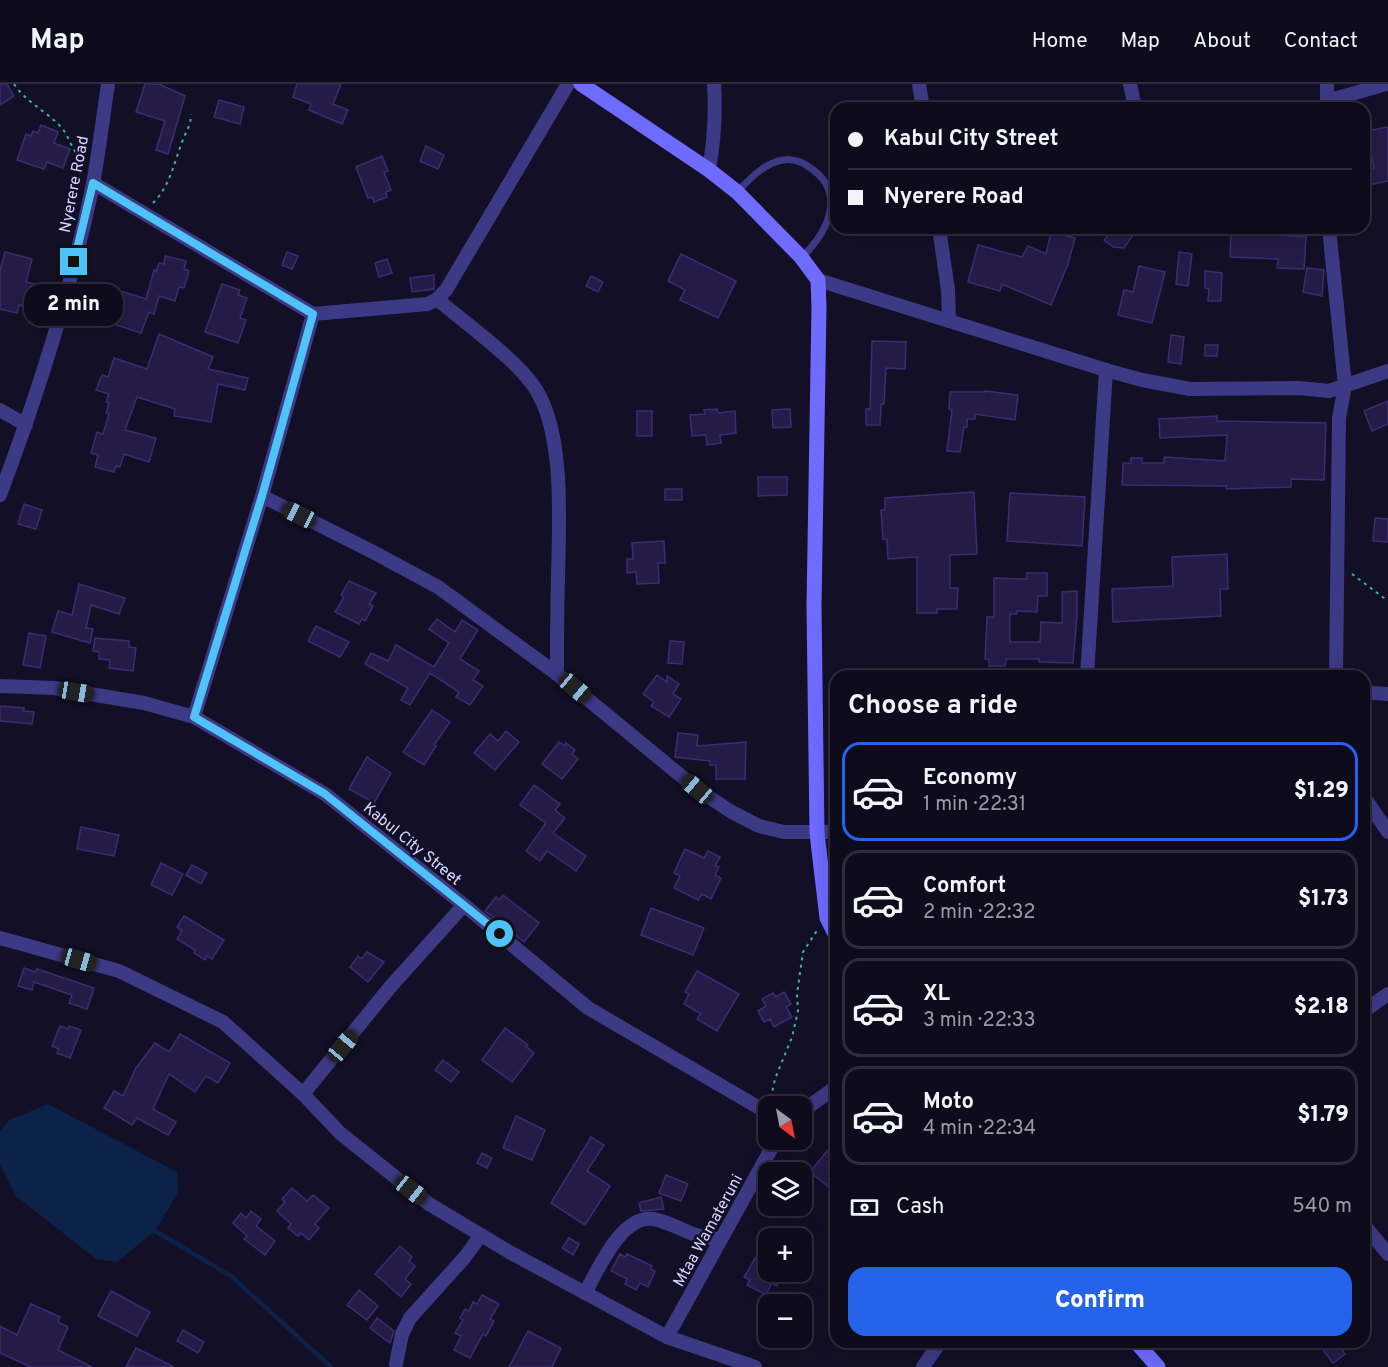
<!DOCTYPE html>
<meta charset="utf-8">
<style>
body{margin:0;font-family:Overpass,sans-serif;background:#1c1929;color:#f1f3f6;height:100vh;display:flex;flex-direction:column;font-size:22px;white-space:nowrap}
*{box-sizing:border-box;margin:0}
p{font-size:20px;color:#9b9ba3}
.icon{flex:none;width:33px;height:33px;fill:none;stroke:currentColor;stroke-width:2;stroke-linecap:round;stroke-linejoin:round}
.map{position:relative;flex:1;overflow:hidden}
.drawer{position:absolute;left:830px;top:586px;width:540px;height:678px;display:flex;flex-direction:column;background:#0e0b1c;border-radius:18px;box-shadow:0 6px 24px #0002,0 0 0 2px #2e2b3b}
.drawer>*{flex:none}
.banner{position:absolute;left:830px;top:18px;width:540px;height:132px;border-radius:18px;box-shadow:0 6px 24px #0002,0 0 0 2px #2e2b3b;display:grid;align-content:center;height:132px;padding:0 18px;background:#0e0b1c}
.needle{width:39px;rotate:148deg}
.controls{position:absolute;left:758px;top:1012px;display:grid;gap:12px}
.controls a{display:grid;place-items:center;width:54px;height:54px;border-radius:12px;background:#0e0b1c;box-shadow:0 6px 24px #0002,0 0 0 2px #2e2b3b;font-size:30px}
.end{position:absolute;width:27px;height:27px;margin:-14px;border:8px solid #4fc3f7;background:#111;box-shadow:0 0 0 3px #111}
.from{border-radius:50%}
.bubble{position:absolute;height:42px;border-radius:18px;background:#0e0b1c;box-shadow:0 6px 24px #0002,0 0 0 2px #2e2b3b;font-size:20px;font-weight:800;line-height:42px;text-align:center}
.car{position:absolute;width:18px;height:36px;margin:-18px -9px;border-radius:8px;box-shadow:0 0 4px 2px #0007;background:linear-gradient(#222 24%,#8ab4d8 0 40%,#222 0 76%,#8ab4d8 0 86%,#222 0)}
.banner b{display:flex;align-items:center;gap:21px;height:57px;font-size:22px}
.banner b+b{border-top:2px solid #2e2b3b}
.banner i{width:15px;height:15px;background:#f1f3f6}
ul{padding:0;list-style:none}
li{display:flex;align-items:center;gap:18px;height:99px;margin:0 12px 9px;padding:0 6px;border:3px solid #2e2b3b;border-radius:18px}
li div{flex:1}
li b{display:block;font-size:22px}
li em{font-style:normal;font-weight:800}
li.current{border-color:#2563eb}
li>.icon{width:54px;height:54px;stroke-width:1.5}
h2{padding:0 18px;font-size:27px;line-height:72px}
.pay{display:flex;align-items:center;gap:15px;height:66px;padding:0 18px;font-size:22px}
.pay p{margin-inline-start:auto}
.button{display:flex;gap:12px;margin-top:auto;padding:12px 18px}
.button a{flex:1;height:69px;border-radius:18px;background:#2563eb;color:#fff;font-size:24px;font-weight:800;line-height:69px;text-align:center}
header{display:flex;align-items:center;gap:36px;box-sizing:border-box;height:84px;padding:0 30px;background:#0e0b1c;border-bottom:2px solid #2e2b3b}
header strong{font-size:28px}
nav{display:flex;gap:33px;margin-inline-start:auto;font-size:21px}
.map>svg:first-child{display:block}
.water{fill:#0c2248}
.lines{fill:none;stroke-linecap:round;stroke-linejoin:round}
.stream{stroke:#0c2248;stroke-width:4.5}
.building{fill:#241b47;stroke:#3b2d73;stroke-width:1.5}
.path{stroke:#2fb8b0;stroke-width:2;stroke-dasharray:3 4.5;stroke-linecap:butt}
.lane{stroke:#3d3a85;stroke-width:7}
.street{stroke:#3d3a85;stroke-width:14}
.secondary{stroke:#6f6bff;stroke-width:15}
.route{stroke:#4fc3f7;stroke-width:8}
.labels{text-anchor:middle;stroke-width:5;stroke-linejoin:round;paint-order:stroke}
.street-label{font-size:16px;fill:#d9d4ff;stroke:#130f26}
</style>
<header>
<strong>Map</strong>
<nav><a>Home</a><a>Map</a><a>About</a><a>Contact</a></nav>
</header>
<div class="map">
<svg width="1388" height="1283" viewBox="0 0 1388 1283">
<rect width="100%" height="100%" fill="#130f26"/>
<polygon class="water" points="48,1020 177,1088 178,1109 155,1147 117,1178 96,1175 16,1112 0,1081 0,1047 9,1036"/>
<g class="lines">
<polyline class="stream" points="155,1147 231,1192 331,1283"/>
</g>
<g class="building">
<polygon points="0,0 7,0 14,12 0,21"/>
<polygon points="145,0 159,0 185,12 168,70 156,66 165,37 136,28"/>
<polygon points="297,0 341,0 333,20 348,26 342,40 309,26 311,20 293,13"/>
<polygon points="219,16 244,23 240,40 214,33"/>
<polygon points="41,41 58,48 54,59 70,65 63,84 47,78 44,85 17,76 26,50 31,52 33,47 38,49"/>
<polygon points="1388,43 1388,97 1364,102 1364,85 1374,84 1367,47"/>
<polygon points="426,62 444,71 438,85 420,77"/>
<polygon points="382,72 388,87 384,88 391,106 386,108 387,113 374,118 372,113 368,114 356,83"/>
<polygon points="1113,144 1138,144 1124,164 1113,163 1104,156"/>
<polygon points="1231,144 1262,144 1261,150 1306,153 1304,185 1277,184 1278,175 1230,173"/>
<polygon points="1051,148 1075,154 1068,180 1051,221 1002,200 1000,207 968,198 978,161 1022,173 1028,162 1046,170"/>
<polygon points="5,168 32,175 26,198 34,200 31,212 28,211 25,223 19,221 17,229 0,225 0,186"/>
<polygon points="287,168 298,172 292,185 282,181"/>
<polygon points="1179,168 1192,170 1188,202 1176,200"/>
<polygon points="681,170 736,197 718,234 680,216 685,206 668,197"/>
<polygon points="165,172 186,177 184,185 189,187 184,204 179,203 175,217 159,212 154,230 149,228 141,249 107,238 117,206 146,215 154,186 156,187 159,179 164,180"/>
<polygon points="387,175 392,189 379,193 375,179"/>
<polygon points="1139,182 1165,188 1152,239 1118,231 1124,206 1133,208"/>
<polygon points="1307,184 1324,186 1322,212 1303,208"/>
<polygon points="1205,187 1222,189 1221,217 1208,217 1209,205 1205,204"/>
<polygon points="434,191 434,205 412,208 410,194"/>
<polygon points="591,192 603,198 598,208 586,202"/>
<polygon points="222,200 240,206 238,211 247,214 240,234 246,236 238,259 205,248"/>
<polygon points="159,250 213,273 208,285 248,294 245,306 218,300 211,338 174,332 175,325 137,313 125,346 156,354 149,378 124,370 120,383 116,382 114,388 95,383 98,371 91,369 97,348 103,350 109,330 106,329 109,319 106,318 109,310 96,306 102,291 108,293 114,274 147,285"/>
<polygon points="1171,251 1184,253 1181,280 1168,278"/>
<polygon points="872,257 906,258 905,285 886,284 884,320 881,320 880,341 866,341 866,325 870,325"/>
<polygon points="1205,261 1218,261 1217,272 1205,272"/>
<polygon points="985,307 1018,311 1015,336 975,330 975,335 967,335 967,343 964,343 960,368 947,367 952,326 949,325 950,308 984,308"/>
<polygon points="1388,317 1388,340 1372,347 1364,327"/>
<polygon points="717,325 718,329 735,327 736,349 720,351 721,359 707,361 706,351 692,352 690,331 705,330 704,326"/>
<polygon points="790,325 791,343 773,344 772,326"/>
<rect x="637" y="327" width="15" height="25"/>
<polygon points="1217,332 1217,337 1326,339 1324,396 1291,395 1291,403 1226,405 1226,402 1122,401 1123,379 1131,379 1131,374 1142,374 1142,379 1164,379 1164,373 1225,377 1227,351 1160,354 1159,335"/>
<polygon points="758,393 787,393 787,411 758,412"/>
<rect x="665" y="405" width="17" height="11"/>
<polygon points="974,408 977,470 950,471 950,504 958,504 957,525 937,525 937,529 917,529 917,473 888,475 887,455 883,455 881,426 885,426 885,414"/>
<polygon points="1010,409 1085,413 1082,462 1007,457"/>
<polygon points="24,420 42,426 36,445 18,440"/>
<polygon points="1375,434 1388,435 1388,458 1373,457"/>
<polygon points="664,457 665,479 658,479 659,499 637,500 636,488 627,489 627,475 633,475 632,459"/>
<polygon points="1227,470 1228,505 1220,505 1221,532 1113,538 1112,505 1173,502 1172,473"/>
<polygon points="1027,489 1047,489 1047,512 1038,512 1037,528 1017,527 1017,530 1010,530 1010,558 1040,558 1041,538 1062,539 1062,508 1077,507 1077,531 1073,579 1039,578 1039,575 1006,575 1005,582 989,582 989,575 985,575 987,533 994,533 994,494 1027,495"/>
<polygon points="349,497 376,509 369,520 373,522 365,537 362,535 359,540 335,528 344,513 341,511"/>
<polygon points="79,500 125,514 119,530 91,521 86,544 93,545 90,559 52,548 58,527 72,531"/>
<polygon points="437,535 455,548 462,536 478,546 460,575 479,587 473,596 483,602 470,621 456,613 459,608 430,589 410,621 401,616 408,604 365,580 371,569 388,577 396,561 434,583 449,559 429,545"/>
<polygon points="316,542 349,558 340,573 308,557"/>
<polygon points="29,549 46,552 40,584 23,581"/>
<polygon points="95,554 129,557 129,563 136,564 133,587 109,584 110,576 99,575 99,568 93,567"/>
<polygon points="670,557 684,558 682,580 668,579"/>
<polygon points="657,591 667,598 667,592 679,600 673,610 681,615 669,633 651,622 654,618 643,610"/>
<polygon points="0,622 24,624 24,627 34,628 32,640 0,637"/>
<polygon points="432,626 450,638 434,661 436,662 424,681 403,668"/>
<polygon points="506,647 519,658 495,686 474,669 490,650 498,657"/>
<polygon points="678,649 698,651 697,662 746,658 745,695 716,695 716,681 710,681 710,677 675,673"/>
<polygon points="559,658 565,662 566,659 575,666 572,670 578,675 562,695 542,680"/>
<polygon points="367,673 391,689 374,719 349,705"/>
<polygon points="534,701 560,720 555,726 565,734 553,749 586,772 576,787 547,767 540,777 526,767 546,739 520,721"/>
<polygon points="81,743 119,751 114,772 77,765"/>
<polygon points="685,765 704,774 708,767 720,773 715,782 719,783 715,791 721,794 711,815 702,810 698,816 674,804 680,792 674,789"/>
<polygon points="161,779 183,790 172,811 151,801"/>
<polygon points="192,781 207,789 201,800 186,791"/>
<polygon points="503,811 539,839 524,858 485,827 496,813 499,816"/>
<polygon points="651,824 704,844 693,871 641,851"/>
<polygon points="184,832 224,856 212,875 207,872 205,876 194,869 195,866 177,855 182,847 177,843"/>
<polygon points="367,868 384,878 368,898 350,883 358,872 361,875"/>
<polygon points="24,884 35,888 37,885 94,904 87,925 69,919 72,911 34,898 32,906 18,902"/>
<polygon points="697,887 739,910 717,947 697,935 701,930 684,920 689,910 685,908"/>
<polygon points="784,908 791,920 786,923 792,933 774,943 770,935 764,938 758,927 766,922 762,915 773,909 776,913"/>
<polygon points="60,942 68,945 69,942 81,946 70,974 57,969 59,965 52,962"/>
<polygon points="505,944 528,961 526,963 534,969 512,998 482,976"/>
<polygon points="180,950 230,979 218,999 206,992 195,1008 169,990 153,1025 176,1038 168,1051 137,1034 132,1041 104,1024 114,1007 123,1012 136,984 155,959 169,968"/>
<polygon points="443,976 459,988 451,998 435,986"/>
<polygon points="516,1032 545,1046 532,1076 503,1064"/>
<polygon points="591,1053 604,1061 587,1087 610,1102 585,1141 551,1119"/>
<polygon points="828,1066 836,1072 836,1099 831,1105 810,1088"/>
<polygon points="482,1069 492,1074 487,1084 477,1079"/>
<polygon points="666,1091 688,1100 681,1117 659,1109"/>
<polygon points="292,1104 307,1117 313,1111 329,1124 315,1140 319,1144 309,1156 301,1149 298,1152 288,1144 291,1140 277,1127 285,1118 282,1115"/>
<polygon points="661,1113 664,1125 641,1127 639,1119"/>
<polygon points="251,1127 261,1135 256,1142 275,1157 265,1171 244,1155 247,1152 233,1139 241,1129 246,1134"/>
<polygon points="569,1154 579,1160 573,1171 562,1164"/>
<polygon points="400,1162 412,1173 409,1177 415,1182 405,1195 411,1200 401,1213 375,1190"/>
<polygon points="759,1168 768,1173 768,1188 784,1188 777,1202 772,1199 766,1211 747,1201 750,1196 744,1193"/>
<polygon points="620,1170 625,1173 627,1170 652,1182 651,1185 655,1187 648,1203 640,1199 636,1206 625,1200 627,1195 611,1187"/>
<polygon points="359,1206 378,1222 367,1236 347,1221"/>
<polygon points="111,1207 150,1228 137,1252 98,1232"/>
<polygon points="482,1211 499,1220 490,1235 494,1237 486,1252 483,1250 470,1274 454,1266 461,1252 455,1249 463,1236 460,1234 465,1225 469,1227 473,1218 477,1220"/>
<polygon points="31,1220 60,1233 58,1238 68,1243 58,1266 92,1283 31,1283 0,1269 0,1242 17,1251"/>
<polygon points="377,1234 394,1247 390,1259 370,1244"/>
<polygon points="183,1246 204,1258 198,1269 177,1257"/>
<polygon points="528,1247 561,1264 552,1283 509,1283"/>
<polygon points="1317,1258 1337,1258 1345,1270 1333,1279"/>
<polygon points="136,1264 174,1283 126,1283"/>
</g>
<g class="lines">
<g class="path">
<path d="M 14,0 C 26,18 46,27 61,43 C 70,53 71,67 83,75"/>
<path d="M 153,119 C 170,102 174,79 182,58 C 186,47 191,42 191,30"/>
<polyline points="1352,490 1388,517"/>
<polyline points="771,1014 775,995 792,953 798,927 797,910 803,868 818,845"/>
</g>
<path class="lane" d="M 737,108 C 750,95 764,79 783,76 C 791,74 803,78 809,83 C 848,108 828,148 802,173"/>
<g class="street">
<polyline points="919,0 923,24"/>
<polyline points="1130,0 1135,24"/>
<polyline points="1327,0 1327,24"/>
<polyline points="1327,17 1386,0"/>
<path d="M 709,86 C 714,57 716,29 714,0"/>
<polyline points="93,99 313,230 428,220 437,215 446,206 568,0"/>
<polyline points="939,144 948,206 949,237"/>
<polyline points="1329,144 1345,302 1339,334 1336,592"/>
<polyline points="818,196 1106,286 1142,296 1190,305 1299,304 1329,307 1388,287"/>
<path d="M 437,215 C 466,240 515,274 535,304 C 565,349 559,440 558,493 C 557,526 557,558 557,590"/>
<polyline points="0,326 26,341"/>
<path d="M 0,411 C 38,310 71,206 93,100 C 99,67 103,33 108,0"/>
<polyline points="262,412 373,468 438,503 557,590 697,705 730,727 759,742 784,748 836,748"/>
<polyline points="1087,592 1106,286"/>
<polyline points="0,602 54,604 144,619 194,633 325,710 464,821 588,924 768,1029"/>
<polyline points="1364,605 1372,609 1388,610"/>
<polyline points="194,633 262,412 313,230"/>
<polyline points="1364,713 1388,748"/>
<polyline points="0,854 119,887 223,938 303,1010 340,1049 429,1120 511,1169 667,1253 755,1283"/>
<polyline points="1364,927 1388,910"/>
<polyline points="303,1010 391,902 464,821"/>
<polyline points="801,1028 836,1003"/>
<polyline points="1364,1141 1388,1170"/>
<path d="M 585,1209 C 598,1186 621,1131 653,1135 C 666,1137 680,1145 693,1150 C 701,1153 711,1154 720,1156"/>
<polyline points="667,1253 776,1056"/>
<polyline points="396,1280 402,1250 410,1234 465,1173 481,1151"/>
<polyline points="923,1283 940,1258"/>
</g>
<g class="secondary">
<polyline points="581,0 709,86 737,108 801,173 818,196 819,223 814,522 817,749 827,834 836,852"/>
<polyline points="1136,1258 1158,1283"/>
</g>
</g>
<g class="lines">
<polyline class="route" points="74,178 93,99 313,230 262,412 194,633 325,710 500,850"/>
</g>
<g class="labels">
<g class="street-label">
<text transform="translate(73 100) rotate(-79)" y="6">Nyerere Road</text>
<text transform="translate(413 759) rotate(39)" y="6">Kabul City Street</text>
<text transform="translate(707 1146) rotate(-61)" y="6">Mtaa Wamateruni</text>
</g>
</g>
</svg>
<div class="controls">
<a><svg class="needle" viewBox="-14 -14 28 28"><path d="M0-13l5 13h-10z" fill="#e53935"/><path d="M0 13l5-13h-10z" fill="#9b9ba3"/></svg></a>
<a><svg class="icon" aria-label="layers" viewBox="0 0 24 24"><path d="M12 4l9 5-9 5-9-5zM3 14l9 5 9-5"/></svg></a>
<a>+</a>
<a>−</a>
</div>
<i class="end from" style="left:500px;top:850px"></i>
<i class="end" style="left:74px;top:178px"></i>
<div class="bubble" style="left:24px;top:200px;width:99px">2 min</div>
<i class="car" style="left:299px;top:431px;rotate:296deg"></i>
<i class="car" style="left:575px;top:604px;rotate:130deg"></i>
<i class="car" style="left:76px;top:608px;rotate:99deg"></i>
<i class="car" style="left:697px;top:705px;rotate:310deg"></i>
<i class="car" style="left:79px;top:876px;rotate:106deg"></i>
<i class="car" style="left:343px;top:962px;rotate:40deg"></i>
<i class="car" style="left:411px;top:1106px;rotate:128deg"></i>
<div class="banner">
<b><i class="from"></i>Kabul City Street</b>
<b><i></i>Nyerere Road</b>
</div>
<section class="drawer">
<h2>Choose a ride</h2>
<ul>
<li class="current"><svg class="icon" aria-label="car" viewBox="0 0 24 24"><path d="M5 17H2v-5l4-1 3-4h7l3 4 3 1v5h-3M9 17h6M6 11h13"/><circle cx="7" cy="17" r="2"/><circle cx="17" cy="17" r="2"/></svg><div><b>Economy</b><p>1 min · 22:31</p></div><em>$1.29</em></li>
<li><svg class="icon" aria-label="car" viewBox="0 0 24 24"><path d="M5 17H2v-5l4-1 3-4h7l3 4 3 1v5h-3M9 17h6M6 11h13"/><circle cx="7" cy="17" r="2"/><circle cx="17" cy="17" r="2"/></svg><div><b>Comfort</b><p>2 min · 22:32</p></div><em>$1.73</em></li>
<li><svg class="icon" aria-label="car" viewBox="0 0 24 24"><path d="M5 17H2v-5l4-1 3-4h7l3 4 3 1v5h-3M9 17h6M6 11h13"/><circle cx="7" cy="17" r="2"/><circle cx="17" cy="17" r="2"/></svg><div><b>XL</b><p>3 min · 22:33</p></div><em>$2.18</em></li>
<li><svg class="icon" aria-label="car" viewBox="0 0 24 24"><path d="M5 17H2v-5l4-1 3-4h7l3 4 3 1v5h-3M9 17h6M6 11h13"/><circle cx="7" cy="17" r="2"/><circle cx="17" cy="17" r="2"/></svg><div><b>Moto</b><p>4 min · 22:34</p></div><em>$1.79</em></li>
</ul>
<div class="pay"><svg class="icon" aria-label="cash" viewBox="0 0 24 24"><path d="M3 7h18v10H3z"/><circle cx="12" cy="12" r="2"/></svg>Cash<p>540 m</p></div>
<div class="button"><a>Confirm</a></div>
</section>
</div>
